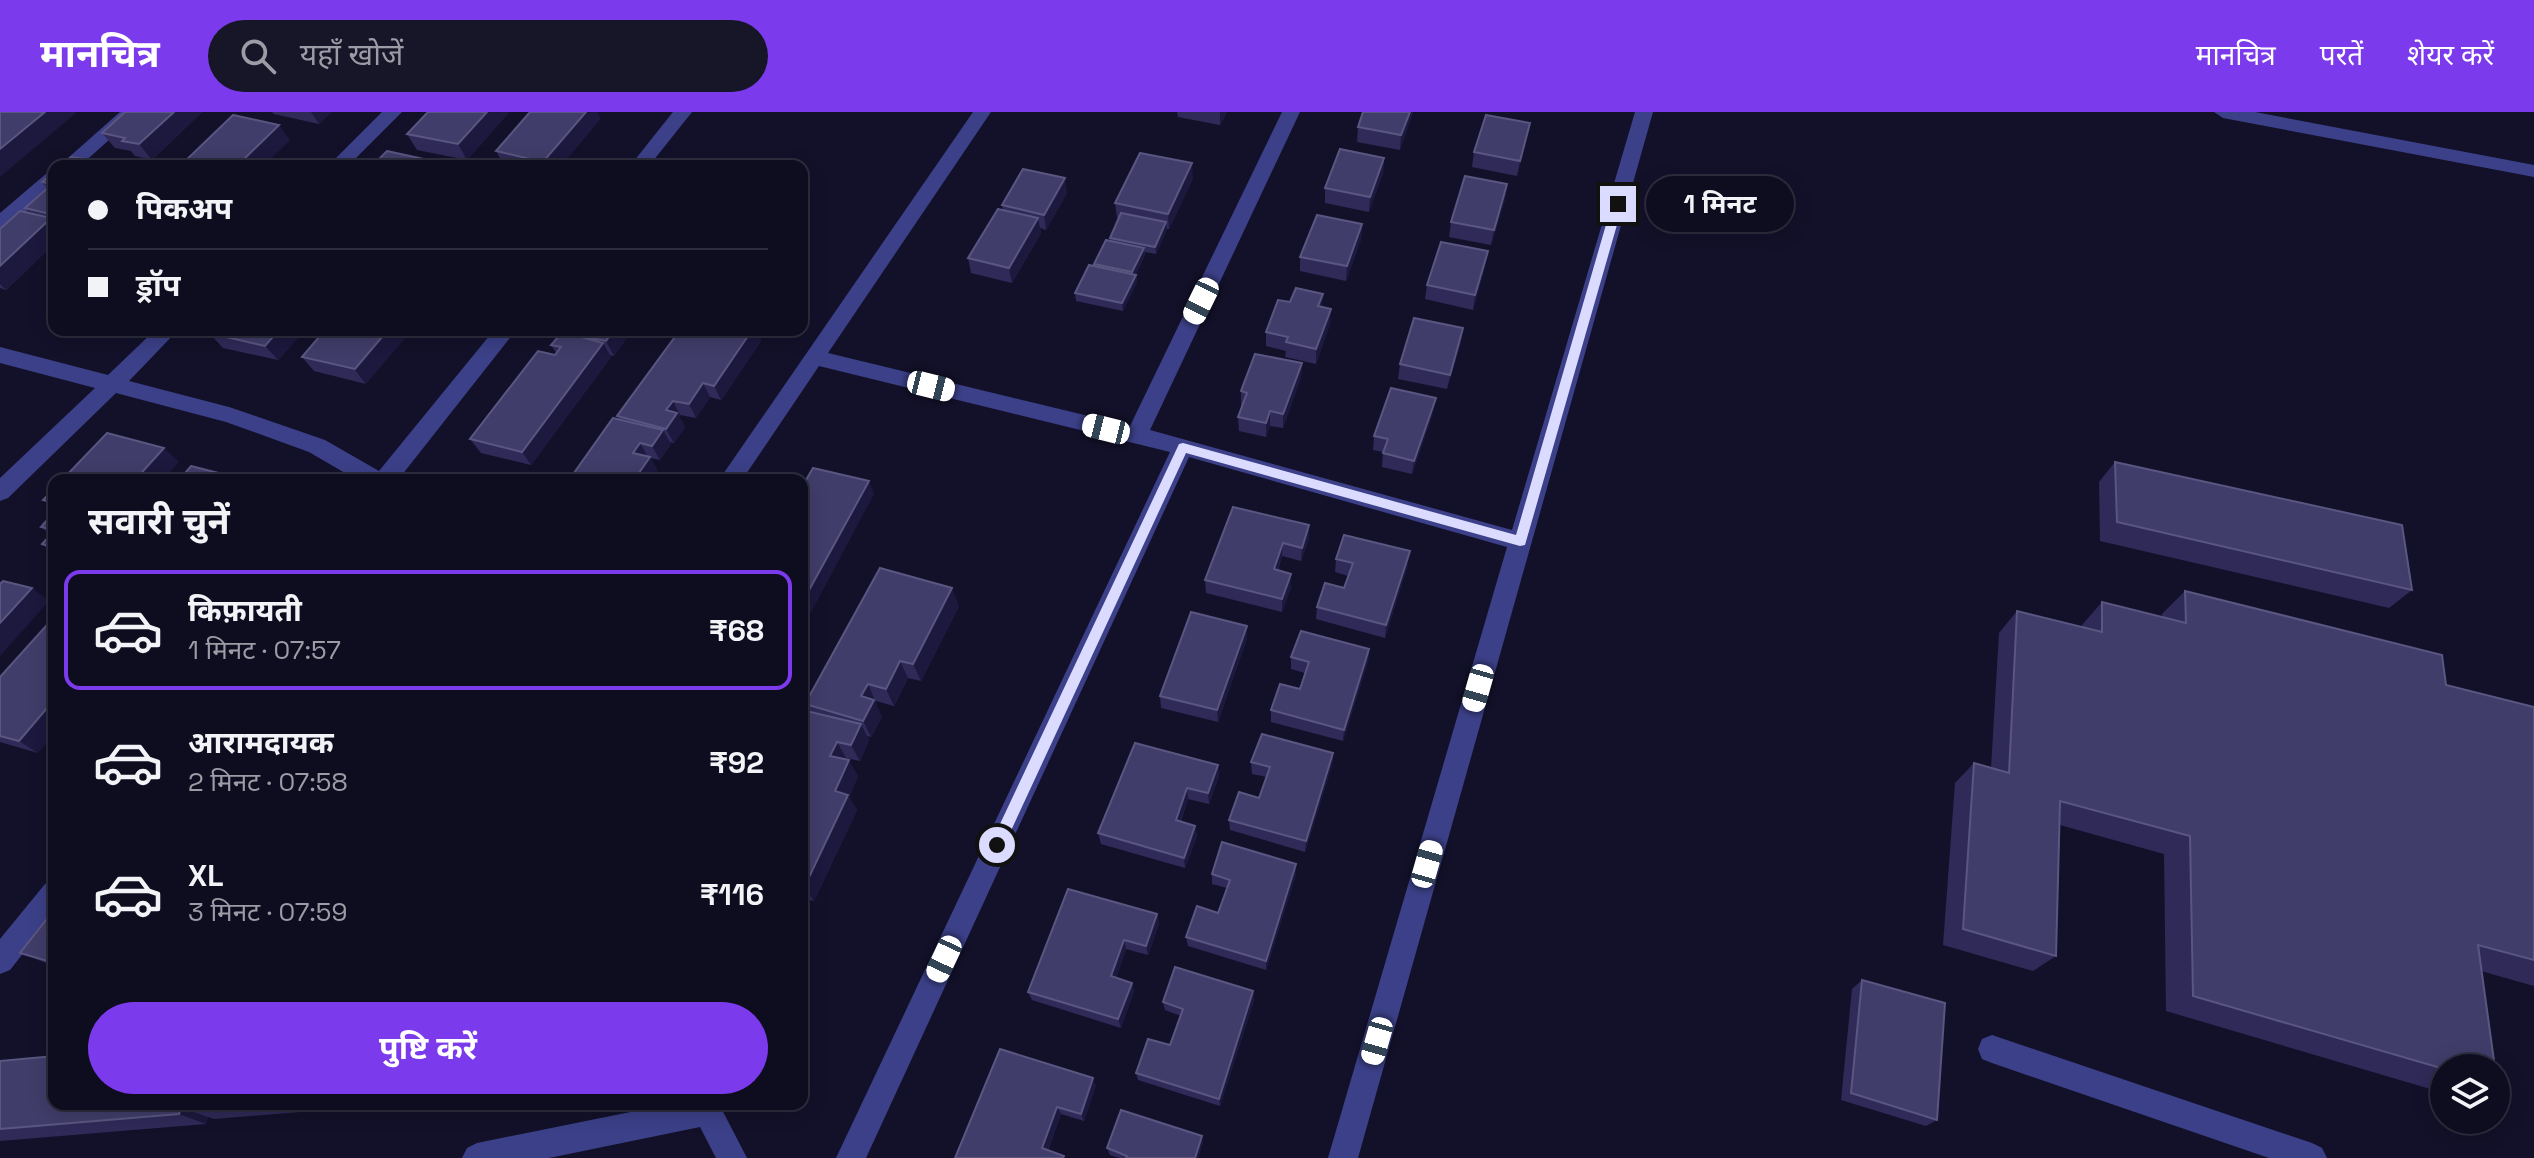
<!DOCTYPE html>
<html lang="hi">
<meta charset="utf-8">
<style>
body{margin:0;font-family:"Space Grotesk","Noto Sans Devanagari",sans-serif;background:#171629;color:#f1f3f6;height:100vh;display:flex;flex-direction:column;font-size:30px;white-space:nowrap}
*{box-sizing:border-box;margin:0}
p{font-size:26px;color:#9b9ca5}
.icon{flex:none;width:44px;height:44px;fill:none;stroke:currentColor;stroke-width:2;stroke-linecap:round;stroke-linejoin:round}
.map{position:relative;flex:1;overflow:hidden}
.sheet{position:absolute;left:48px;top:362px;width:760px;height:636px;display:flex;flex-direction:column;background:#0e0d20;border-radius:16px;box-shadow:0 4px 20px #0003,0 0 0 2px #2e2d3e}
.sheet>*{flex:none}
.hud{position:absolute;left:48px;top:48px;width:760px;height:176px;border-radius:16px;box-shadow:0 4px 20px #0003,0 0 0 2px #2e2d3e;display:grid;align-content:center;height:176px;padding:0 40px;background:#0e0d20}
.controls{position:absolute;left:2430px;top:942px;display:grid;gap:16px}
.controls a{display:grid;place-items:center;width:80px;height:80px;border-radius:50%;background:#0e0d20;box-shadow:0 4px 20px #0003,0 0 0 2px #2e2d3e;font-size:40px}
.end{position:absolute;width:36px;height:36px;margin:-18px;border:10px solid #dbdaff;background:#111;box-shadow:0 0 0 4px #111}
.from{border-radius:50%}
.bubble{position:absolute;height:56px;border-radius:28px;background:#0e0d20;box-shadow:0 4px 20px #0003,0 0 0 2px #2e2d3e;font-size:26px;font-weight:700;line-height:56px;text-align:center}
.car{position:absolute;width:24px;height:48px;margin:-24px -12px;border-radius:10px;box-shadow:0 0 6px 2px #0007;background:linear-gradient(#fff 24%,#345 0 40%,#fff 0 76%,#345 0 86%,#fff 0)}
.hud b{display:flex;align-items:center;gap:28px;height:76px;font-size:30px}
.hud b+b{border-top:2px solid #2e2d3e}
.hud i{width:20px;height:20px;background:#f1f3f6}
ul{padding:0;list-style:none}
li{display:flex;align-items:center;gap:24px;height:120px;margin:0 16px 12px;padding:0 24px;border:4px solid transparent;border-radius:16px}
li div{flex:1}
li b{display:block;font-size:30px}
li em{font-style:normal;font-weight:700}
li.active{border-color:#7c3aed}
li>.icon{width:72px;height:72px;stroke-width:1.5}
h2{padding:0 40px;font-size:36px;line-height:96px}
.primary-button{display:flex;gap:16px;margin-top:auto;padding:16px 40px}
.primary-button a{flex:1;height:92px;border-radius:48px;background:#7c3aed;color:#fff;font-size:32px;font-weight:700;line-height:92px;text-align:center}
header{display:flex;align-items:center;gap:48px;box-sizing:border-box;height:112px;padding:0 40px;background:#7c3aed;color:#fff}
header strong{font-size:38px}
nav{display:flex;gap:44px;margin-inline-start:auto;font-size:28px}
.search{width:560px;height:72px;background:#171629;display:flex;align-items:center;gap:20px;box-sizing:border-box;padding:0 28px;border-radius:44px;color:#9b9ca5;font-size:30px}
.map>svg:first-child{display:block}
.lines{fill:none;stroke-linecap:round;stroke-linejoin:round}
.minor{fill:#3c4088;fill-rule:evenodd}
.wall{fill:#2f2a58}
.shaded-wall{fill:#1c183e}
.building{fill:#413d6a;stroke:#5a5681;stroke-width:2}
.route{fill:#dbdaff}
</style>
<header>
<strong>मानचित्र</strong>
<div class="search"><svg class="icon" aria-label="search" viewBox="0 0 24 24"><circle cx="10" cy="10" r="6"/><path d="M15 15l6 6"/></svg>यहाँ खोजें</div>
<nav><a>मानचित्र</a><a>परतें</a><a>शेयर करें</a></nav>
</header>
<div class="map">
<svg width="2534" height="1046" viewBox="0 0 2534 1046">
<rect width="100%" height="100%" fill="#13112a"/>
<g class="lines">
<g class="minor">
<polygon points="120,0 140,0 80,54 59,54"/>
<polygon points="382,0 402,0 348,54 328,54"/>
<polygon points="673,0 692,0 649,54 630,54"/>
<polygon points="973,0 991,0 828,241 1130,314 1282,0 1300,0 1150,318 1512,418 1635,0 1653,0 1358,1046 1328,1046 1507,435 1189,345 866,1046 836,1046 1170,340 819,254 742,368 719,368"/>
<polygon points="2214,0 2255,0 2534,53 2534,65 2223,6"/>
<polygon points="54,60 54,76 7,117 0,119 0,101 47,61"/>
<polygon points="155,218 178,218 129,269 229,295 325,328 379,359 494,218 516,218 398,368 357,368 309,340 226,310 116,281 8,386 0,389 0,366 95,276 0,251 0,235 108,263"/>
<polygon points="54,768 54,802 10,858 0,862 0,827 45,772"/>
<polygon points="1992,923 2312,1031 2322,1036 2327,1046 2269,1046 1992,951 1982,947 1978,937 1982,927"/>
<polygon points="670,992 719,992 747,1046 716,1046 700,1015 549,1046 462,1046 467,1036 477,1031"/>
</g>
</g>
<g class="wall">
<polygon points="125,0 202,0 152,48 135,44 131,39 115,36 102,21"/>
<polygon points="272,0 331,0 319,12 274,2"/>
<polygon points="428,0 509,0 467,48 417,38 407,22"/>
<polygon points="530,0 597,0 600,7 561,54 504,54 496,39"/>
<polygon points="1177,0 1227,0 1220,13 1178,5"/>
<polygon points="1363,0 1413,0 1400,38 1357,30 1358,15"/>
<polygon points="1530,11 1517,64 1472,55 1474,40"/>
<polygon points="1384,46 1383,61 1369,100 1325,91 1325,76"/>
<polygon points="54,60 54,132 6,178 0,176 0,117 29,101 25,96 47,76 42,70"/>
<polygon points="1193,66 1169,117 1167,117 1156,142 1145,140 1145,143 1136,162 1137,170 1123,199 1076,189 1075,181 1094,154 1094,152 1110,129 1110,126 1119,107 1117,106 1115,91"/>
<polygon points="1507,72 1505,87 1491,133 1449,125 1451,110"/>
<polygon points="1067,81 1046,118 1040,116 1041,121 1012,171 971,161 968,146 1003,98 1002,93"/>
<polygon points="1362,112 1361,127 1346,169 1300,159 1300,145"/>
<polygon points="1488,139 1485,154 1473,198 1425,187 1427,173"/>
<polygon points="1322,195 1330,212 1316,252 1285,245 1286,239 1266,234 1266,220"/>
<polygon points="1463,216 1461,230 1447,277 1398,267 1400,252"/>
<polygon points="305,218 278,248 223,236 209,221"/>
<polygon points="325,218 366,272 314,259 302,245"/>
<polygon points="632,218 614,244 610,243 611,245 531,353 481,341 470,327 555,243 556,241 551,233"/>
<polygon points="680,218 756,218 761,229 721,288 710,285 696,306 680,303 679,305 685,315 674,331 669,330 671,332 660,348 650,346 658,359 617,304"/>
<polygon points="1302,251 1301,265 1283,316 1270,314 1266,325 1239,319 1238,305 1242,294 1241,294 1241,279"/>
<polygon points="1433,301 1412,362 1382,355 1383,340 1373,338 1374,324"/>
<polygon points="2115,350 2412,478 2389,496 2100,429 2099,370"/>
<polygon points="54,377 54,396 43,388"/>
<polygon points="1233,395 1309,427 1301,449 1282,444 1278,458 1291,475 1282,500 1206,481 1205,468"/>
<polygon points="54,400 54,442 42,432 51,423 41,415"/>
<polygon points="1336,447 1408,452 1385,526 1316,507 1317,495 1344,476 1348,464 1335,460"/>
<polygon points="2185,479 2446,573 2534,595 2534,874 2481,859 2444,956 2444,981 2166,899 2164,742 2060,713 2056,844 2033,859 1943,833 1955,671 1974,651 1991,656 1999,521 2017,499 2082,515 2082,513 2102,490 2162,505 2162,502"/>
<polygon points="959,494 921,569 908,566 894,594 876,589 875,591 882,605 871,625 867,624 869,628 860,649 846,646 846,647 858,664 849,685 857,698 814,789 802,786 802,598 809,599 805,592"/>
<polygon points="1247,526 1218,610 1161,596 1160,584"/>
<polygon points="1369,537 1368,549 1343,629 1271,610 1271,598 1300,577 1305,561 1291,557 1291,545"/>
<polygon points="0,565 38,641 0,630"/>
<polygon points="1333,641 1332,653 1305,740 1230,718 1229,708 1259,686 1267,665 1252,662 1251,650"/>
<polygon points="1218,653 1219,664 1209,692 1188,687 1181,709 1195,714 1197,724 1185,756 1101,732 1098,721"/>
<polygon points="1212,762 1296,762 1266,858 1188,834 1186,825 1218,801 1227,776 1212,772"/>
<polygon points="54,798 54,854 20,841"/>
<polygon points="1157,802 1159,812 1148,843 1126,837 1116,866 1132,871 1134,879 1121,916 1032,888 1028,880"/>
<polygon points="1862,868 1937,1008 1926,1014 1841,988 1852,877"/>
<polygon points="1253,879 1254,888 1220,994 1138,968 1136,961 1170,933 1181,904 1165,898 1163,890"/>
<polygon points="0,949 54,992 398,992 214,1007 208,1005 206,1012 0,1029"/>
<polygon points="1096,973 1084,1009 1061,1002 1048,1038 955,1046"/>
<polygon points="1203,1030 1198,1046 1119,1046 1110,1043 1107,1036"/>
</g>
<g class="shaded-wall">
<polygon points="45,0 77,0 0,65 0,37"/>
<polygon points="174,0 202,0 152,48 139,32"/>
<polygon points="311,0 331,0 319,12"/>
<polygon points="487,0 509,0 467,48 458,32"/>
<polygon points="582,0 597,0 600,7 561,54 546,54 543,50"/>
<polygon points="1220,0 1227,0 1220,13"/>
<polygon points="1410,0 1413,0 1400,38 1401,23"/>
<polygon points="1530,11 1527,27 1517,64 1520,49"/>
<polygon points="279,13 290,28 264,54 237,54"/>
<polygon points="1384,46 1383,61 1369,100 1370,85"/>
<polygon points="1192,51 1193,66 1169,117 1168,102"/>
<polygon points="1065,66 1067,81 1046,118 1044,103"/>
<polygon points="1507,72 1505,87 1491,133 1494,118"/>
<polygon points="51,106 54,109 54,132 6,178 0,172 0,154"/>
<polygon points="1038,106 1041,121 1012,171 1009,156"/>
<polygon points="1166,110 1167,117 1156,142 1155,135"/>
<polygon points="1362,112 1361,127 1346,169 1347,154"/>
<polygon points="1144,136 1145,143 1133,168 1132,160"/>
<polygon points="1488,139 1485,154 1473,198 1475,183"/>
<polygon points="1136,163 1137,170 1123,199 1122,191"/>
<polygon points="1323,182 1322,196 1318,194"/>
<polygon points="1331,197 1330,212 1316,252 1316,237"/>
<polygon points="1463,216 1461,230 1447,277 1450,263"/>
<polygon points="279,218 305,218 278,248 265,234"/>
<polygon points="388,218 412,218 366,272 355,257"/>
<polygon points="614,218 632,218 614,244 606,229"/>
<polygon points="752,218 756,218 761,229 721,288 714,274"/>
<polygon points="603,231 611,245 531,353 522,340"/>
<polygon points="1302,251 1301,265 1283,316 1283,302"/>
<polygon points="703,271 710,285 696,306 689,292"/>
<polygon points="1436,286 1433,301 1412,362 1414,349"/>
<polygon points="673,289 680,303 679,305 685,315 674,331 666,317 666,298"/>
<polygon points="1270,299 1270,314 1266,325 1266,311"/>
<polygon points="663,318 671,332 660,348 652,334"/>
<polygon points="640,331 648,345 633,341"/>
<polygon points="164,336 179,350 163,368 135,368"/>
<polygon points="650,345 658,359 652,368 634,368"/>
<polygon points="869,369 874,382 807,508 802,499 802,491"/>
<polygon points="1309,413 1309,427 1301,449 1302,436"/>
<polygon points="1283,431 1282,444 1273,470 1274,457"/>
<polygon points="1410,439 1408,452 1385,526 1386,513"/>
<polygon points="1291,462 1291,475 1282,500 1282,487"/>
<polygon points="32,476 49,489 0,544 0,511"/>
<polygon points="952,476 959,494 921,569 913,552"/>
<polygon points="1247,514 1247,526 1218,610 1217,598"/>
<polygon points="1369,537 1368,549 1343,629 1344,618"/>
<polygon points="900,549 908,566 894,594 886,577"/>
<polygon points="868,572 882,605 871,625 863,609 861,584"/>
<polygon points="54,588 54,622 38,641 19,629"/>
<polygon points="861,612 869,628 860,649 851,633"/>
<polygon points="837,630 846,646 840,660 830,644"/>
<polygon points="1333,641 1332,653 1305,740 1306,729"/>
<polygon points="849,648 858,664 849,685 857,698 814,789 804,776 835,679"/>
<polygon points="1218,653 1219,664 1209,692 1208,681"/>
<polygon points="1187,676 1188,687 1177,718 1176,708"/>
<polygon points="1195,714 1197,724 1185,756 1184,746"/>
<polygon points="1296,752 1296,762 1266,858 1266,849"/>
<polygon points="1157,802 1159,812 1148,843 1146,834"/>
<polygon points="1124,828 1126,837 1114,873 1111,864"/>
<polygon points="1132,871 1134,879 1121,916 1118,907"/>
<polygon points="1253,879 1254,888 1220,994 1219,987"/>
<polygon points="1093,966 1096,973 1084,1009 1081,1002"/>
<polygon points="182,992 212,992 188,998 208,1005 206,1012 179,1002"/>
<polygon points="1057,995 1061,1002 1046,1042 1042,1036"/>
<polygon points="1202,1024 1203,1030 1198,1046 1195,1046"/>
</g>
<g class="building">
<polygon points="0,0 45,0 0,37"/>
<polygon points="125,0 174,0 139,32 122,29 125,26 102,21"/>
<polygon points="428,0 487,0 458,32 407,22"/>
<polygon points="530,0 586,0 543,50 496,39"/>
<polygon points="1363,0 1410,0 1401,23 1358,15"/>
<polygon points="233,3 279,13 237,54 180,54"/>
<polygon points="1486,3 1530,11 1520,49 1474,40"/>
<polygon points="1340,37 1384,46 1370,85 1325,76"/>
<polygon points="387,39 437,50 434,54 372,54"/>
<polygon points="1140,41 1192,51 1168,102 1115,91"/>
<polygon points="71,45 114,51 111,54 60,54"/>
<polygon points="1023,57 1065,66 1044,103 1002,93"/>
<polygon points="54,60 54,103 25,96 52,72 42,70"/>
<polygon points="1465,64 1507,72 1494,118 1451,110"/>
<polygon points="998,97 1038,106 1009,156 968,146"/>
<polygon points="20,99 51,106 0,154 0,117"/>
<polygon points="1121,101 1166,110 1155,135 1110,126"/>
<polygon points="1317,103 1362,112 1347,154 1300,145"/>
<polygon points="1106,128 1144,136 1132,160 1094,152"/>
<polygon points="1441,130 1488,139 1475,183 1427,173"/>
<polygon points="1089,153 1136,163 1122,191 1075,181"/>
<polygon points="1296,176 1323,182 1318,194 1331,197 1316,237 1286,230 1288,225 1266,220 1278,188 1290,190"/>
<polygon points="1414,206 1463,216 1450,263 1400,252"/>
<polygon points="212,218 279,218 265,234 209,221"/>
<polygon points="325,218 388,218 355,257 302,245"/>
<polygon points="564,218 614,218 606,229 571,222 603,231 522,340 470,327 538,239 555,243 561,235 551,233"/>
<polygon points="680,218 752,218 714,274 703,271 689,292 673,289 666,298 677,301 666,317 617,304"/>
<polygon points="1255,242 1302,251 1283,302 1270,299 1266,311 1238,305 1247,281 1241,279"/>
<polygon points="1391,276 1436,286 1414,349 1383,341 1388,327 1374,324"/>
<polygon points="613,306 663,318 652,334 640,331 633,341 650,345 634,368 569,368"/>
<polygon points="107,321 164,336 135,368 62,368"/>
<polygon points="2115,350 2402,413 2412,478 2117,410"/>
<polygon points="191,354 246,368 179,368"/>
<polygon points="813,356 869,369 802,491 802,375"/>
<polygon points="54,377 54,391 43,388"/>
<polygon points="1233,395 1309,413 1302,436 1283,431 1274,457 1291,462 1282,487 1205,468"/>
<polygon points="54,400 54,418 41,415"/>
<polygon points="54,419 54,436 42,432"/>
<polygon points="1344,423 1410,439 1386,513 1317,495 1325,471 1344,476 1353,451 1336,447"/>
<polygon points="880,456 952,476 913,552 900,549 886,577 868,572 861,584 874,588 863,609 805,592"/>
<polygon points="3,469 32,476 0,511 0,472"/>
<polygon points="2185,479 2442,543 2446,573 2534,595 2534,848 2478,833 2495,956 2444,956 2444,957 2193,884 2190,724 2060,689 2056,844 1963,817 1974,651 2009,661 2017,499 2102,520 2102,490 2186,511"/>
<polygon points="1191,500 1247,514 1217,598 1160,584"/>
<polygon points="54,505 54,588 19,629 0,624 0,565"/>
<polygon points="1301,519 1369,537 1344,618 1271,598 1280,572 1300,577 1309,550 1291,545"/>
<polygon points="802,598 861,612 851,633 837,630 830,644 849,648 835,679 848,683 804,776 802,775"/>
<polygon points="1262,622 1333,641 1306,729 1229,708 1239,680 1259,686 1270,655 1251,650"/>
<polygon points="1135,631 1218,653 1208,681 1187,676 1176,708 1195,714 1184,746 1098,721"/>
<polygon points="1222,730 1296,752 1266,849 1186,825 1197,794 1218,801 1230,768 1212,762"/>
<polygon points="1068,777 1157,802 1146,834 1124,828 1111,864 1132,871 1118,907 1028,880"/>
<polygon points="54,798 54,851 20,841"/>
<polygon points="1175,855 1253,879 1219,987 1136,961 1148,927 1170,933 1183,897 1163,890"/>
<polygon points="1862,868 1945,891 1937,1008 1851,981"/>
<polygon points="1000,937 1093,966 1081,1002 1057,995 1042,1036 1064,1044 1063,1046 955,1046"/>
<polygon points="54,944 54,992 182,992 179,1002 0,1017 0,949"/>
<polygon points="190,992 257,992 188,998"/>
<polygon points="1121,998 1202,1024 1195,1046 1126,1046 1127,1044 1107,1036"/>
</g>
<polygon class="route" points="1618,88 1623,92 1525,433 1520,434 1186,341 1002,738 992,738 992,729 1179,332 1183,331 1516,423 1612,92"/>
</svg>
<div class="controls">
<a><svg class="icon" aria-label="layers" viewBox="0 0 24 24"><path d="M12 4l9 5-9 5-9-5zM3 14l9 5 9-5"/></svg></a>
</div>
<i class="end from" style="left:997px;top:733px"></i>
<i class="end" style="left:1618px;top:92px"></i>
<div class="bubble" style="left:1646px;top:64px;width:148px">1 मिनट</div>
<i class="car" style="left:1201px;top:189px;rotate:206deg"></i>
<i class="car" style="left:931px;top:274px;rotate:104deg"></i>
<i class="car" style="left:1106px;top:317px;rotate:284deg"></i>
<i class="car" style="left:1478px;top:576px;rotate:196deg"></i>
<i class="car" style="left:1427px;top:752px;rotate:16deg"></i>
<i class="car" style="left:944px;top:847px;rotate:205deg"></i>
<i class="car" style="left:1377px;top:929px;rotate:196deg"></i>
<div class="hud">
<b><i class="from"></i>पिकअप</b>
<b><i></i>ड्रॉप</b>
</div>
<section class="sheet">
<h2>सवारी चुनें</h2>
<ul>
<li class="active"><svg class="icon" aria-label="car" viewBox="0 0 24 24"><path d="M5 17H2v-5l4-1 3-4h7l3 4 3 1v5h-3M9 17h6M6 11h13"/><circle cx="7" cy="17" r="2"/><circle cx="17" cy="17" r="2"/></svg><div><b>किफ़ायती</b><p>1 मिनट · 07:57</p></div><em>₹68</em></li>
<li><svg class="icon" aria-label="car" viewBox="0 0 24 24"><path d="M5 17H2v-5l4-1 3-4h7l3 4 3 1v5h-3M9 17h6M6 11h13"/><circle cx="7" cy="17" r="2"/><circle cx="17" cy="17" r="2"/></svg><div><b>आरामदायक</b><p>2 मिनट · 07:58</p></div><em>₹92</em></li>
<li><svg class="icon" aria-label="car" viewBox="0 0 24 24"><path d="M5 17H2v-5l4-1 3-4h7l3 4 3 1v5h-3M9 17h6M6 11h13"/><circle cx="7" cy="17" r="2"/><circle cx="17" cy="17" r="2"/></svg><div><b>XL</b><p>3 मिनट · 07:59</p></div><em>₹116</em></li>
</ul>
<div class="primary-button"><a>पुष्टि करें</a></div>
</section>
</div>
